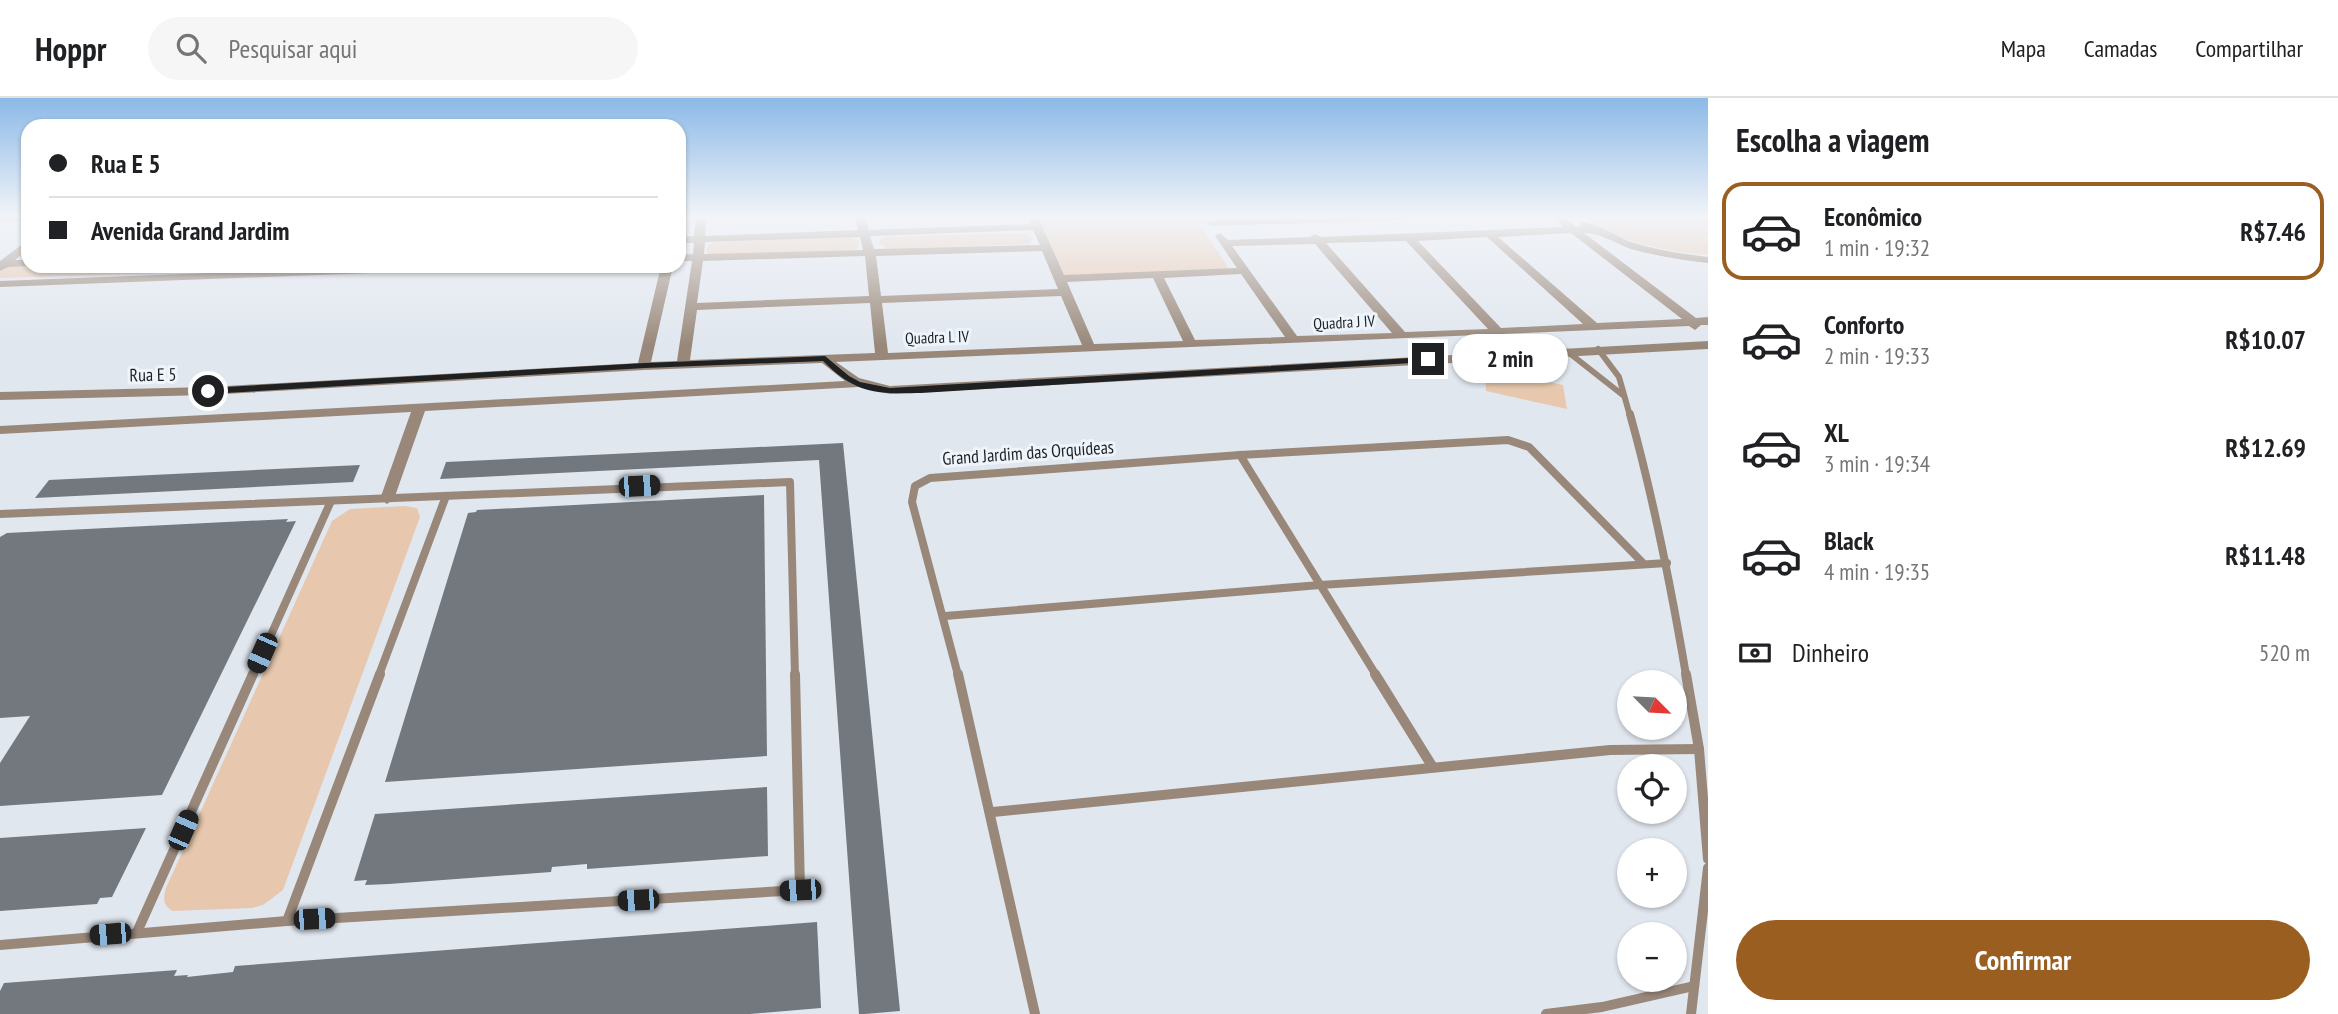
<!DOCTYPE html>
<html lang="pt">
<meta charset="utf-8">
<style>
body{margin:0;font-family:"PT Sans Narrow",sans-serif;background:#f6f6f6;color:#202124;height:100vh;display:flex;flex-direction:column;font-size:26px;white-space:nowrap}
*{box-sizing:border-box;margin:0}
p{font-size:23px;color:#757577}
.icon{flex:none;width:38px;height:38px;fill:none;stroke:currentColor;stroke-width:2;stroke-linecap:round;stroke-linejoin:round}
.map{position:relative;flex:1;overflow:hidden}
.panel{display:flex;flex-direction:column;background:#fff;width:630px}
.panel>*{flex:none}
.banner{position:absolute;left:21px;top:21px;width:665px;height:154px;border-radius:21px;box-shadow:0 2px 5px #0004;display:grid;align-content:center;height:154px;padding:0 28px;background:#fff}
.needle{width:46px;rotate:114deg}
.controls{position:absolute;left:1617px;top:572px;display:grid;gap:14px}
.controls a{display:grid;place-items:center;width:70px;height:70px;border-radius:50%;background:#fff;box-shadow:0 2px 5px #0004;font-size:35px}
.end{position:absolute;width:32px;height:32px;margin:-16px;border:9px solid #1e2022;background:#fff;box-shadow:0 0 0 4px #fff}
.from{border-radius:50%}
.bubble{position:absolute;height:49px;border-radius:24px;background:#fff;box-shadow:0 2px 5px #0004;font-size:23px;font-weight:700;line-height:49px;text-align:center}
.car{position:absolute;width:21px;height:42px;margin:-21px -10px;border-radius:9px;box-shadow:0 0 5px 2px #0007;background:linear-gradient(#222 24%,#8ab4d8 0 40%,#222 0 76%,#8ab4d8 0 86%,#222 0)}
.banner b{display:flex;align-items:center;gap:24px;height:66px;font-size:26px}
.banner b+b{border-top:2px solid #e0e0e0}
.banner i{width:18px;height:18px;background:#202124}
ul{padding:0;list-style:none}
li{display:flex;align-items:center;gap:21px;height:98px;margin:0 14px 10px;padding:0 14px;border:4px solid transparent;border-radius:21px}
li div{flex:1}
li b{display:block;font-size:26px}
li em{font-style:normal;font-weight:700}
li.active{border-color:#9a5e21}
li>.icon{width:63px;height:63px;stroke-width:1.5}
h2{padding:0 28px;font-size:32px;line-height:84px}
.pay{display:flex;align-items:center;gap:18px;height:77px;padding:0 28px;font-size:26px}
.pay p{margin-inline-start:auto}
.button{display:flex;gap:14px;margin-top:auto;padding:14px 28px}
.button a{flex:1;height:80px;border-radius:42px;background:#9a5e21;color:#fff;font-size:28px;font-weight:700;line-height:80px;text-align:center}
header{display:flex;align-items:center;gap:42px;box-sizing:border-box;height:98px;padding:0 35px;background:#fff;border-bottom:2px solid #e0e0e0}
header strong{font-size:33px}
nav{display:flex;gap:38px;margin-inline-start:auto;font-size:24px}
.search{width:490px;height:63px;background:#f6f6f6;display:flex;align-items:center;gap:18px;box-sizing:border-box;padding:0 24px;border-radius:38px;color:#757577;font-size:26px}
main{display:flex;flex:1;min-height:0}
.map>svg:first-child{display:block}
.green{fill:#e7c8ae}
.building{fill:#72787e}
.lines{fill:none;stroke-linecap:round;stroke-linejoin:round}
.service-far2{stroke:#99887a;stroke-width:6}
.service-far1{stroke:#99887a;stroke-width:8}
.service{stroke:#99887a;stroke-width:10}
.minor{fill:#99887a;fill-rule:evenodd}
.route{fill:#1e2022}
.labels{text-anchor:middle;stroke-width:6;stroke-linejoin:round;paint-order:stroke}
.far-street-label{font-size:16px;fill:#1e2022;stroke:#eef4fc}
.street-label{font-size:18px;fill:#1e2022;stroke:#eef4fc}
</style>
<header>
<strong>Hoppr</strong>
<div class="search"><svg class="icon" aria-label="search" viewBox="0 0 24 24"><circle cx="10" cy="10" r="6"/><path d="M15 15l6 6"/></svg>Pesquisar aqui</div>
<nav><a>Mapa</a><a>Camadas</a><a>Compartilhar</a></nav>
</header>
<main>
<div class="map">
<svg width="1708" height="916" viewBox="0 0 1708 916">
<rect width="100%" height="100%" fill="#e1e7ef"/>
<g class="green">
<polygon points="1039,119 1195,119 1230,172 1064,178"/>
<path d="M 1584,119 L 1708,119 L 1708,157 C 1665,153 1620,145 1584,119 Z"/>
<polygon points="1025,135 1033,140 1030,146 887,151 878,144 884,139"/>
<polygon points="849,139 859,143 858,150 851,152 710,157 706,152 709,147 716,144"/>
<polygon points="28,168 412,168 0,180 0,173 5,169"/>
<polygon points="1485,270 1563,287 1567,311 1486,293"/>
<path d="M 405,408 L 417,410 L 420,419 L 283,792 L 263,807 L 252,810 L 172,813 C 163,807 163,801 166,790 L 332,423 L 350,411 Z"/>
</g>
<g class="building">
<polygon points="843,345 900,913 865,916 859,916 857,890 819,362 440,381 446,364"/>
<polygon points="360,367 353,384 35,400 49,382"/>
<polygon points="764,397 767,658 385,684 468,415 476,414 477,412"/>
<polygon points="288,421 286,424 296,423 162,697 0,708 0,665 30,618 0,620 0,439 7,435"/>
<polygon points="767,689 768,758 587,771 587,766 552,769 551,774 389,786 365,787 367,782 354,783 375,716"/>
<polygon points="146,730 112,799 100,800 97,806 0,813 0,740"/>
<polygon points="817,824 821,910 750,916 0,916 0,893 4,885 177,872 174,878 188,877 187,879 233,874 235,868"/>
</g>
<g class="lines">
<g class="service-far2">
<polyline points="1598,251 1619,279 1630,318"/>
<polyline points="1568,254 1624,298"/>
</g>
<g class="service-far1">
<path d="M 1630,316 C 1654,402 1671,489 1686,577"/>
<polyline points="1240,357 1376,577"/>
<polyline points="0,416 790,384 795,577"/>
<polyline points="945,518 1320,487 1667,465"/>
<polyline points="253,577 331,403"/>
<polyline points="379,577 446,398"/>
<polyline points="958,577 912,404 915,388 930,380 1240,357 1508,342 1529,349 1642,464"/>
</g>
<g class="service">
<polyline points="958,576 1035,916"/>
<polyline points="1375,576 1432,668"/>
<polyline points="1686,576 1699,651 1708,761"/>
<polyline points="993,714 1610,652 1699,651"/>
<polyline points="287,823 380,576"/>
<polyline points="137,834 253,576"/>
<polyline points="0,847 287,823 800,792 795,576"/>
<polyline points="1546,916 1602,909 1694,888"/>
<polyline points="1691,916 1708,770"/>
</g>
<g class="minor">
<polygon points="0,119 28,119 28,123 0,124"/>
<path d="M 696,119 L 706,119 L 705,138 L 858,132 L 855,119 L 865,119 L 869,132 L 1031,126 L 1028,119 L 1038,119 L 1064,177 L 1237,170 L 1215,138 L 1220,135 L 1228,142 L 1310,139 L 1315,136 L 1321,139 L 1564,129 L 1552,119 L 1564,119 L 1576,129 L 1581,128 L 1580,124 C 1593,123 1618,139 1631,144 C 1656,152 1682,156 1708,159 L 1708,165 C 1682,162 1656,158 1631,151 C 1616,146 1599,134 1584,135 L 1696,220 L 1708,219 L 1708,227 L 1701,227 L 1695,232 L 1689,228 L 836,264 L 859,280 L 890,288 L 1708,243 L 1708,251 L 890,296 L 859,289 L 425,313 L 394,401 L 387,406 L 380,401 L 411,314 L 0,336 L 0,328 L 845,283 L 822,265 L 644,272 L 208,297 L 0,302 L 0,294 L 208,289 L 638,265 L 661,168 L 673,168 L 651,264 L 677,263 L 692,163 L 679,163 L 679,157 L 693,156 L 694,145 L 679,145 L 679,139 L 694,138 ZM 1033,132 L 1040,147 L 874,151 L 870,138 ZM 1571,135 L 1682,221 L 1597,225 L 1498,139 ZM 860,139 L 863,152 L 704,156 L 705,144 ZM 1487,139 L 1583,226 L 1501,230 L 1418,143 ZM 1406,143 L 1488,231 L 1405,234 L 1326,145 ZM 1315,146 L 1392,235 L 1297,238 L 1232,148 ZM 1042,153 L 1058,191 L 881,198 L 876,158 ZM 865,158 L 869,198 L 697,205 L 703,163 ZM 1241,176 L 1285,239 L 1195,242 L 1164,180 ZM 1153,180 L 1183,243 L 1094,246 L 1067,184 ZM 1061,198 L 1082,247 L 888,255 L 882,205 ZM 870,205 L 875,255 L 690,262 L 697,212 Z"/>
<polygon points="1300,119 1406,119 1401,122 1211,128 1206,125 1211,122"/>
<polygon points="28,142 28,151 15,162 28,162 29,168 8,169 0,173 0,163"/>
<polygon points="389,168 484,168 478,171 0,189 0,183"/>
</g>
</g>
<linearGradient id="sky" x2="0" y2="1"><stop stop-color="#8bb9e7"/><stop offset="0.48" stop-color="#f2f4f8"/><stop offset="1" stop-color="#f2f4f8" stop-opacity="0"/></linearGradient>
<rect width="1708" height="247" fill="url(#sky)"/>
<path class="route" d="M 825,258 L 849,278 L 860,284 L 890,290 L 1428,259 L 1433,261 L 1428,264 L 921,295 C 876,296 856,296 823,263 L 645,270 L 208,296 L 204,293 L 208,290 L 645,265 Z"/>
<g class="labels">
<g class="far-street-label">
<text transform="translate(1344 224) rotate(-3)" y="6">Quadra J IV</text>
<text transform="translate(937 239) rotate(-2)" y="6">Quadra L IV</text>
</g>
<g class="street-label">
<text transform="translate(153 277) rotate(-1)" y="6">Rua E 5</text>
<text transform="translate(1028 355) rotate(-4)" y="6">Grand Jardim das Orquídeas</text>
</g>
</g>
</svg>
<div class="controls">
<a><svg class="needle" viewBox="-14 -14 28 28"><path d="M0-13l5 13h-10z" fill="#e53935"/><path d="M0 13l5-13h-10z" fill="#757577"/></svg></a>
<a><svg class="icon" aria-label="locate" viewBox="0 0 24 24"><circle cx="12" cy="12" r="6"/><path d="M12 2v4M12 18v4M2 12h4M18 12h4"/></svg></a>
<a>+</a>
<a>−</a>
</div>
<i class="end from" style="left:208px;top:293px"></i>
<i class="end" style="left:1428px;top:261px"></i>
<div class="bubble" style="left:1452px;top:236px;width:116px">2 min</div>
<i class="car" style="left:639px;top:388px;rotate:87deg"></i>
<i class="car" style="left:262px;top:555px;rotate:204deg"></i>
<i class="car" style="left:183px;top:732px;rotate:24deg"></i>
<i class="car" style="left:800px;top:792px;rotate:267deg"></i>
<i class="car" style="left:638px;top:802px;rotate:267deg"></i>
<i class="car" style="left:314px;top:821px;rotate:87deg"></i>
<i class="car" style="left:110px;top:836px;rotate:265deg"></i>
<div class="banner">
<b><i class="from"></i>Rua E 5</b>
<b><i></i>Avenida Grand Jardim</b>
</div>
</div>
<section class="panel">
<h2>Escolha a viagem</h2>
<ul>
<li class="active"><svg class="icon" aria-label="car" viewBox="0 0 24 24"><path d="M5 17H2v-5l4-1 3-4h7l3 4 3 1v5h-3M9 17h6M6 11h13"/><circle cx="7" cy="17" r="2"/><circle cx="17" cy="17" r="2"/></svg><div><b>Econômico</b><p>1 min · 19:32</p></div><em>R$7.46</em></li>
<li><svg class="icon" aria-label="car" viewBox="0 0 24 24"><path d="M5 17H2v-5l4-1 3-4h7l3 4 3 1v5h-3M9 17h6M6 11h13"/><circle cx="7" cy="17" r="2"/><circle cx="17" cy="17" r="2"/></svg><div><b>Conforto</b><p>2 min · 19:33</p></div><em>R$10.07</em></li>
<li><svg class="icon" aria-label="car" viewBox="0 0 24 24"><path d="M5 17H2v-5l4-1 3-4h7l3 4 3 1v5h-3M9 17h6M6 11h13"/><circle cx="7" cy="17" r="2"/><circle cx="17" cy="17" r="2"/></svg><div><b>XL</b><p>3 min · 19:34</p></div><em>R$12.69</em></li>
<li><svg class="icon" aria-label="car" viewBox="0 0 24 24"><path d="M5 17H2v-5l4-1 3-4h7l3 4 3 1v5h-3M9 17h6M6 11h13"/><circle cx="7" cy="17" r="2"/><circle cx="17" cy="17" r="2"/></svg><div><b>Black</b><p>4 min · 19:35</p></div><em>R$11.48</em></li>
</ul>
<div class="pay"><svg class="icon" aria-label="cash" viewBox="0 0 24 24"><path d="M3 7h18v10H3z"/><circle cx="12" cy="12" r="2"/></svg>Dinheiro<p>520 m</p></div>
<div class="button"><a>Confirmar</a></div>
</section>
</main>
